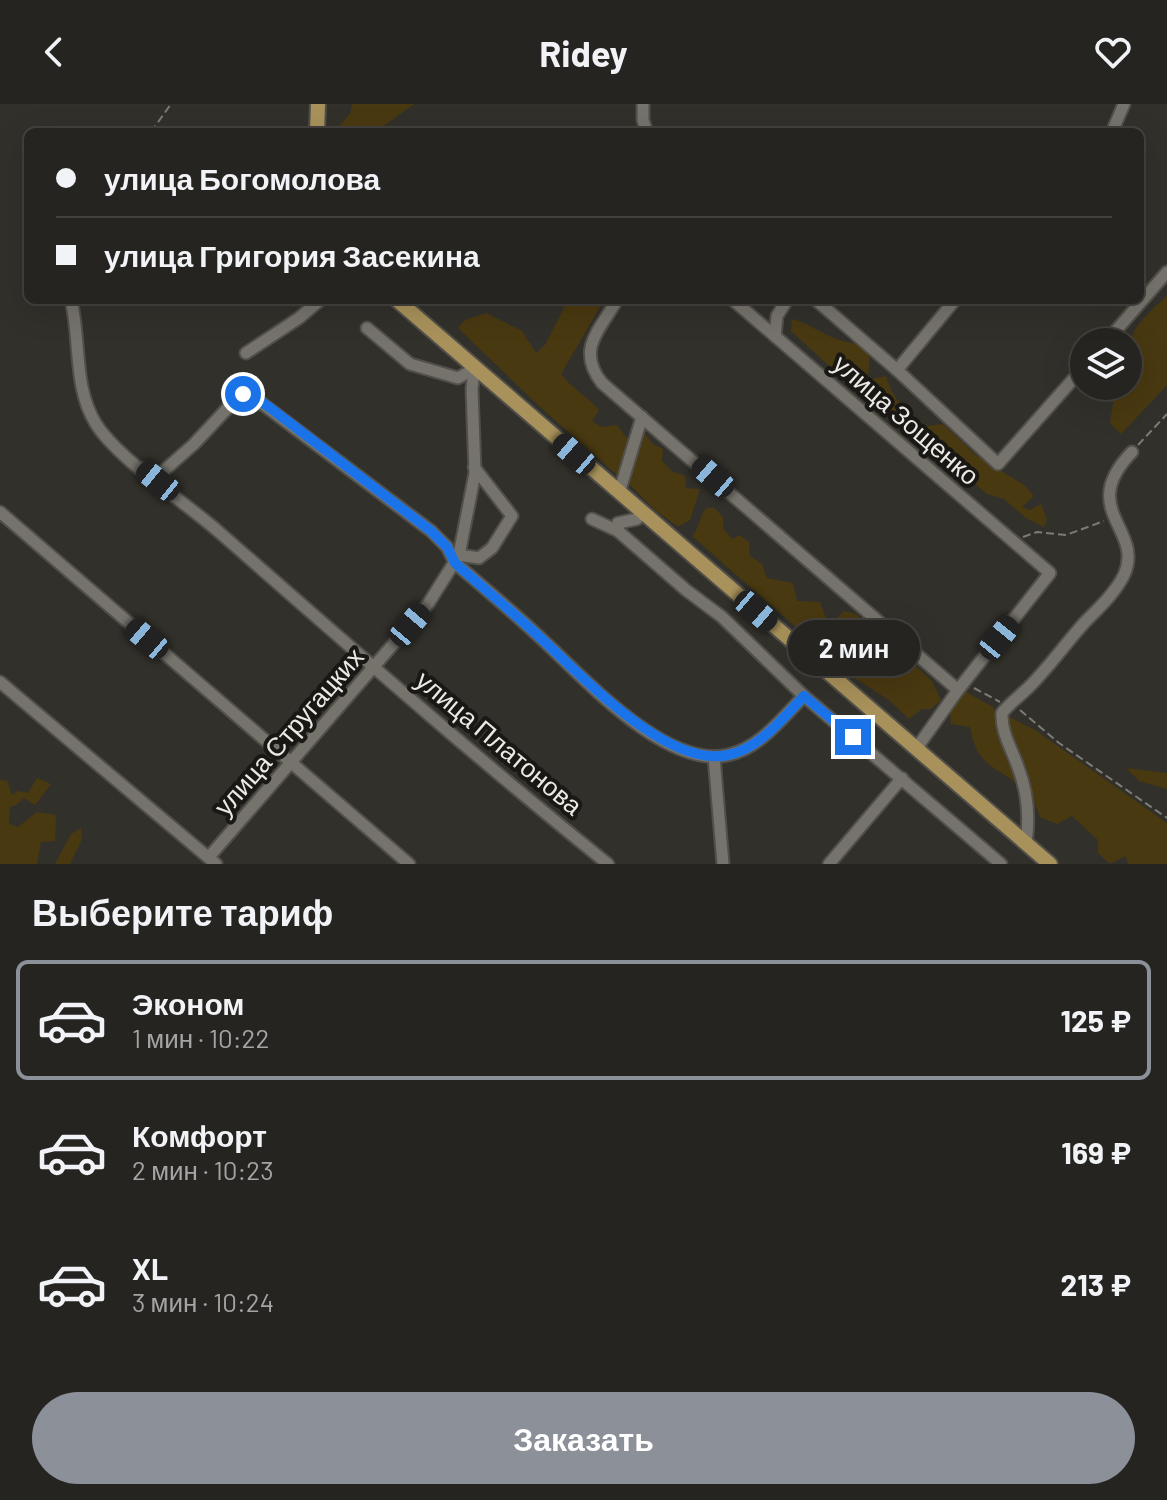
<!DOCTYPE html>
<html lang="ru">
<meta charset="utf-8">
<style>
body{margin:0;font-family:Barlow,sans-serif;background:#32302d;color:#f1f3f6;height:100vh;display:flex;flex-direction:column;font-size:30px;white-space:nowrap}
*{box-sizing:border-box;margin:0}
p{font-size:26px;color:#a4a4a5}
.icon{flex:none;width:44px;height:44px;fill:none;stroke:currentColor;stroke-width:2;stroke-linecap:round;stroke-linejoin:round}
.map{position:relative;height:760px;overflow:hidden}
.side{display:flex;flex-direction:column;background:#262420;flex:1}
.side>*{flex:none}
.hud{position:absolute;left:24px;top:24px;width:1120px;height:176px;border-radius:12px;box-shadow:0 8px 32px #0002,0 0 0 2px #42413e;display:grid;align-content:center;height:176px;padding:0 32px;background:#262420}
.tools{position:absolute;left:1070px;top:224px;display:grid;gap:16px}
.tools a{display:grid;place-items:center;width:72px;height:72px;border-radius:50%;background:#262420;box-shadow:0 8px 32px #0002,0 0 0 2px #42413e;font-size:40px}
.end{position:absolute;width:36px;height:36px;margin:-18px;border:10px solid #1a73e8;background:#fff;box-shadow:0 0 0 4px #fff}
.from{border-radius:50%}
.bubble{position:absolute;height:56px;border-radius:28px;background:#262420;box-shadow:0 8px 32px #0002,0 0 0 2px #42413e;font-size:26px;font-weight:700;line-height:56px;text-align:center}
.car{position:absolute;width:24px;height:48px;margin:-24px -12px;border-radius:10px;box-shadow:0 0 6px 2px #0007;background:linear-gradient(#222 24%,#8ab4d8 0 40%,#222 0 76%,#8ab4d8 0 86%,#222 0)}
.hud b{display:flex;align-items:center;gap:28px;height:76px;font-size:30px}
.hud b+b{border-top:2px solid #42413e}
.hud i{width:20px;height:20px;background:#f1f3f6}
ul{padding:0;list-style:none}
li{display:flex;align-items:center;gap:24px;height:120px;margin:0 16px 12px;padding:0 16px;border:4px solid transparent;border-radius:12px}
li div{flex:1}
li b{display:block;font-size:30px}
li em{font-style:normal;font-weight:700}
li.current{border-color:#8c9099}
li>.icon{width:72px;height:72px;stroke-width:1.5}
h2{padding:0 32px;font-size:36px;line-height:96px}
.primary-button{display:flex;gap:16px;margin-top:auto;padding:16px 32px}
.primary-button a{flex:1;height:92px;border-radius:48px;background:#8c9099;color:#fff;font-size:32px;font-weight:700;line-height:92px;text-align:center}
header{display:flex;justify-content:space-between;align-items:center;height:104px;padding:0 32px;background:#262420;font-size:36px;font-weight:700}
.map>svg:first-child{display:block}
.green{fill:#493911}
.lines{fill:none;stroke-linecap:round;stroke-linejoin:round}
.minor-casing{stroke:#514f4a;stroke-width:15}
.major-casing{stroke:#514f4a;stroke-width:18}
.path{stroke:#7d7b76;stroke-width:2;stroke-dasharray:8 4;stroke-linecap:butt}
.minor{stroke:#76736c;stroke-width:11}
.major{stroke:#a8915a;stroke-width:14}
.route{stroke:#1a73e8;stroke-width:10}
.labels{text-anchor:middle;stroke-width:8;stroke-linejoin:round;paint-order:stroke}
.street-label{font-size:26px;fill:#eceae6;stroke:#191815}
</style>
<header><svg class="icon" aria-label="back" viewBox="0 0 24 24"><path d="M15 5l-7 7 7 7"/></svg>Ridey<svg class="icon" aria-label="heart" viewBox="0 0 24 24"><path d="M12 20l-8-8c-3-5 5-10 8-4 3-6 11-1 8 4z"/></svg></header>
<div class="map">
<svg width="1167" height="760" viewBox="0 0 1167 760">
<rect width="100%" height="100%" fill="#32302a"/>
<g class="green">
<polygon points="352,0 414,0 375,28 341,28 340,21 350,10"/>
<path d="M 1167,192 L 1167,281 L 1121,330 L 1110,319 L 1114,293 L 1112,282 L 1128,282 C 1128,230 1128,227 1167,192 Z"/>
<path d="M 568,196 L 604,196 L 561,270 C 572,285 587,292 599,306 L 592,317 L 602,323 L 617,321 L 629,337 L 618,372 L 539,302 L 458,224 L 465,216 L 486,209 L 522,227 L 536,249 L 545,241 Z"/>
<path d="M 792,215 C 809,219 823,231 840,236 C 855,241 855,237 870,248 L 868,276 L 886,272 C 894,298 905,306 927,322 L 943,320 L 976,351 L 1024,381 L 1034,392 L 1022,403 L 1030,406 L 1041,400 L 1047,415 L 1044,423 L 1026,414 L 1004,395 L 987,390 L 952,360 L 936,353 L 923,339 L 862,292 L 791,227 Z"/>
<polygon points="645,330 653,340 663,345 662,357 672,367 685,372 686,384 700,385 690,416 678,423 654,405 628,379"/>
<path d="M 706,404 L 715,404 L 723,413 L 723,425 L 733,435 L 739,431 L 749,438 L 750,452 L 762,460 L 767,474 L 793,479 L 797,497 L 820,498 L 827,517 L 833,518 L 844,507 L 856,510 L 871,524 L 868,536 L 895,558 L 906,553 L 932,577 L 941,596 L 931,605 L 922,605 L 909,615 L 889,596 L 853,573 L 692,432 C 700,423 699,414 706,404 Z"/>
<path d="M 964,587 L 993,603 L 1020,682 C 992,660 977,662 970,623 L 951,620 L 950,605 Z"/>
<polygon points="1008,612 1035,626 1167,719 1167,760 1129,760 1125,752 1110,760 1098,749 1098,736 1072,712 1057,720 1040,713 1006,621"/>
<polygon points="1126,664 1167,669 1167,685 1139,677"/>
<polygon points="37,674 51,680 35,701 24,694 16,701 10,703 9,720 18,723 37,708 56,711 55,737 41,738 37,760 0,760 0,676 7,677 12,691 17,687 28,689"/>
<polygon points="81,724 82,735 70,760 55,760 71,730"/>
</g>
<g class="lines">
<defs>
<g id="minor">
<polyline points="643,0 643,16 647,28"/>
<polyline points="1112,28 1124,0"/>
<path d="M 71,196 C 81,237 73,283 96,320 C 119,356 185,398 219,428 C 347,540 476,654 608,760"/>
<path d="M 617,196 C 599,227 576,246 602,279 L 958,586"/>
<polyline points="733,196 1050,469 958,586 916,645"/>
<polyline points="816,196 897,266 998,360 1084,263"/>
<polyline points="367,224 410,260 458,274 474,265"/>
<polyline points="775,232 777,212 787,196"/>
<polyline points="1106,238 1167,168"/>
<polyline points="246,249 299,214 320,196"/>
<polyline points="897,266 955,196"/>
<path d="M 141,364 L 159,371 L 194,340 L 238,293 L 243,290 L 252,292 L 431,427 L 447,443 L 455,459 C 481,481 508,504 533,527 C 578,567 663,666 728,651 C 760,644 782,614 804,592"/>
<polyline points="619,389 642,313"/>
<polyline points="0,408 409,760"/>
<polyline points="592,415 618,427 618,419 637,415 642,409"/>
<polyline points="618,427 686,486 722,513 804,592 1001,760"/>
<polyline points="459,451 479,454 492,444 512,412 474,363"/>
<polyline points="0,578 216,760"/>
<polyline points="714,653 723,760"/>
<path d="M 1026,739 C 1030,712 1028,689 1018,663 C 1012,645 1001,629 1002,609 C 1010,599 1020,592 1029,583 C 1049,563 1066,539 1085,518 C 1099,504 1115,489 1124,471 C 1145,425 1076,406 1132,348"/>
<polyline points="209,753 428,500 459,451 475,369 472,285 474,265"/>
<polyline points="829,760 902,674"/>
</g>
<g id="major">
<polyline points="317,28 318,0"/>
<polyline points="397,196 1050,760"/>
</g>
</defs>
<use href="#minor" class="minor-casing"/>
<use href="#major" class="major-casing"/>
<g class="path">
<polyline points="151,28 171,0"/>
<polyline points="1138,341 1167,310"/>
<polyline points="1023,433 1037,428 1066,431 1104,417"/>
<polyline points="974,584 1000,598"/>
<polyline points="1020,606 1059,639 1167,714"/>
</g>
<use href="#minor" class="minor"/>
<use href="#major" class="major"/>
</g>
<g class="lines">
<path class="route" d="M 243,290 L 252,292 L 269,303 L 431,427 L 447,443 L 455,459 C 481,482 508,504 533,527 C 577,566 665,665 728,651 C 760,644 783,614 804,592 L 853,633"/>
</g>
<g class="labels">
<g class="street-label">
<text transform="translate(906 316) rotate(41)" y="9">улица Зощенко</text>
<text transform="translate(289 628) rotate(-49)" y="9">улица Стругацких</text>
<text transform="translate(499 639) rotate(40)" y="9">улица Платонова</text>
</g>
</g>
</svg>
<div class="tools">
<a><svg class="icon" aria-label="layers" viewBox="0 0 24 24"><path d="M12 4l9 5-9 5-9-5zM3 14l9 5 9-5"/></svg></a>
</div>
<i class="end from" style="left:243px;top:290px"></i>
<i class="end" style="left:853px;top:633px"></i>
<div class="bubble" style="left:788px;top:516px;width:132px">2 мин</div>
<i class="car" style="left:574px;top:350px;rotate:311deg"></i>
<i class="car" style="left:713px;top:373px;rotate:311deg"></i>
<i class="car" style="left:158px;top:377px;rotate:309deg"></i>
<i class="car" style="left:756px;top:507px;rotate:131deg"></i>
<i class="car" style="left:410px;top:521px;rotate:40deg"></i>
<i class="car" style="left:999px;top:534px;rotate:39deg"></i>
<i class="car" style="left:147px;top:535px;rotate:310deg"></i>
<div class="hud">
<b><i class="from"></i>улица Богомолова</b>
<b><i></i>улица Григория Засекина</b>
</div>
</div>
<section class="side">
<h2>Выберите тариф</h2>
<ul>
<li class="current"><svg class="icon" aria-label="car" viewBox="0 0 24 24"><path d="M5 17H2v-5l4-1 3-4h7l3 4 3 1v5h-3M9 17h6M6 11h13"/><circle cx="7" cy="17" r="2"/><circle cx="17" cy="17" r="2"/></svg><div><b>Эконом</b><p>1 мин · 10:22</p></div><em>125 ₽</em></li>
<li><svg class="icon" aria-label="car" viewBox="0 0 24 24"><path d="M5 17H2v-5l4-1 3-4h7l3 4 3 1v5h-3M9 17h6M6 11h13"/><circle cx="7" cy="17" r="2"/><circle cx="17" cy="17" r="2"/></svg><div><b>Комфорт</b><p>2 мин · 10:23</p></div><em>169 ₽</em></li>
<li><svg class="icon" aria-label="car" viewBox="0 0 24 24"><path d="M5 17H2v-5l4-1 3-4h7l3 4 3 1v5h-3M9 17h6M6 11h13"/><circle cx="7" cy="17" r="2"/><circle cx="17" cy="17" r="2"/></svg><div><b>XL</b><p>3 мин · 10:24</p></div><em>213 ₽</em></li>
</ul>
<div class="primary-button"><a>Заказать</a></div>
</section>
